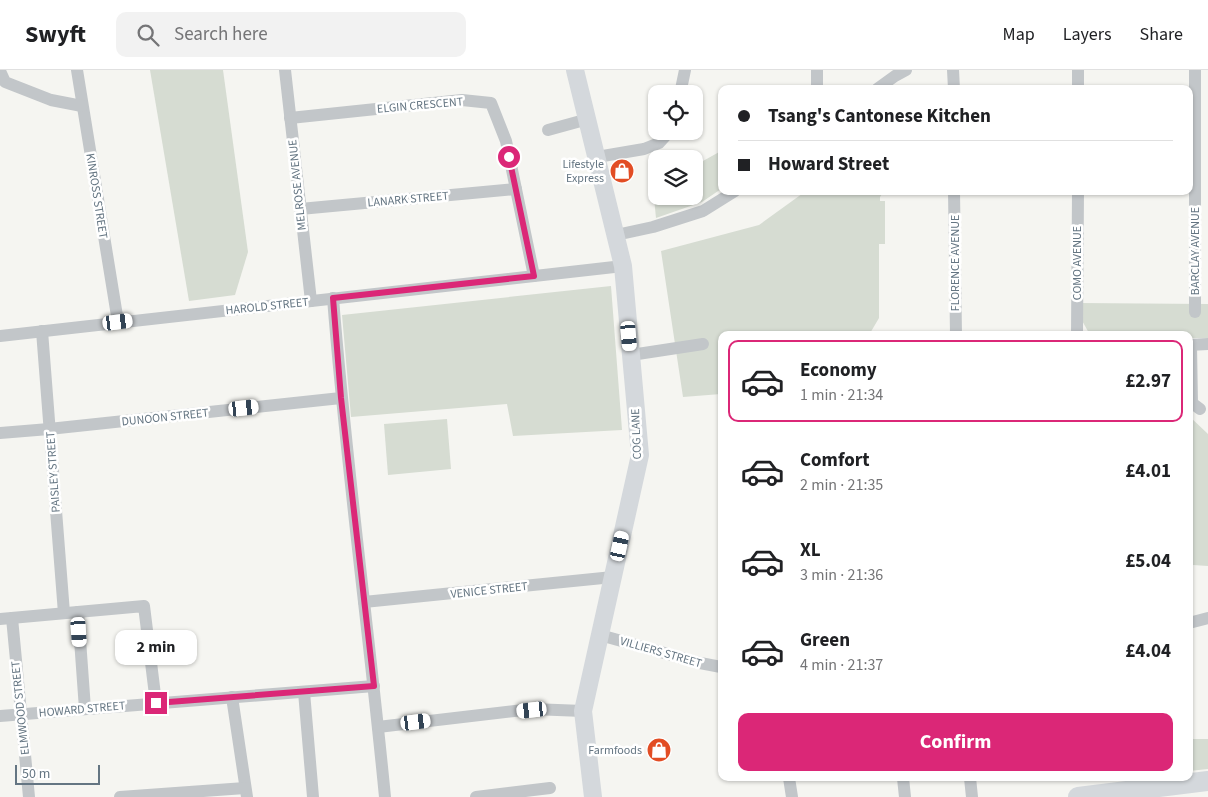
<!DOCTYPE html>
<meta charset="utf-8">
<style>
body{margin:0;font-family:"Source Sans 3",sans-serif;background:#f2f2f2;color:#202124;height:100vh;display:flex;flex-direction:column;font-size:19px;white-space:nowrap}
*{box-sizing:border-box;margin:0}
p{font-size:16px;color:#757577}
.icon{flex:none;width:28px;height:28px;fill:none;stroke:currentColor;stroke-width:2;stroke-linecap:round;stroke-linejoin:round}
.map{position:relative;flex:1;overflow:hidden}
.details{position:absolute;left:718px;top:261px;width:475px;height:450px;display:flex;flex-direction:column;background:#fff;border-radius:10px;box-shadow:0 1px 4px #0004}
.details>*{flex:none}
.hud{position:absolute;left:718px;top:15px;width:475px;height:110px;border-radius:10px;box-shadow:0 1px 4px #0004;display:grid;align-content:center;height:110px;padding:0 20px;background:#fff}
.tools{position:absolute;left:648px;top:15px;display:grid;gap:10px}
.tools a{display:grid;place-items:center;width:55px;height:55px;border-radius:10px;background:#fff;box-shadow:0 1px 4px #0004;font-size:25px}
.scale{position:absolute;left:15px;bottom:12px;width:85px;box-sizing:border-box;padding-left:5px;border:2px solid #647582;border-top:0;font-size:14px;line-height:18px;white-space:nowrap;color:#647582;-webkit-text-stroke:4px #fff;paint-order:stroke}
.end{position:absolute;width:22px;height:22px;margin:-11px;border:6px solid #db2777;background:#fff;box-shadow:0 0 0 2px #fff}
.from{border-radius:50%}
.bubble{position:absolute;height:35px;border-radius:10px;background:#fff;box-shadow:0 1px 4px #0004;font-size:16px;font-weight:700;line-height:35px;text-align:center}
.car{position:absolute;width:15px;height:30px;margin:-15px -8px;border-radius:6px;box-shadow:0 0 4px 1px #0007;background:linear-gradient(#fff 24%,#345 0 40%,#fff 0 76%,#345 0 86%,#fff 0)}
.hud b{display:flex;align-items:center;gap:18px;height:48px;font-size:19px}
.hud b+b{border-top:1px solid #e0e0e0}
.hud i{width:12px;height:12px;background:#202124}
ul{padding:9px 0 0;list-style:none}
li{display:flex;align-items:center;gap:15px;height:82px;margin:0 10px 8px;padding:0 10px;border:2px solid transparent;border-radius:10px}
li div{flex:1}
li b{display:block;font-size:19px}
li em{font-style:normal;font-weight:700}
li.selected{border-color:#db2777}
li>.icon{width:45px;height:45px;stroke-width:1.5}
.action{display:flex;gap:10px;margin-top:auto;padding:10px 20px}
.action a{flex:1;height:58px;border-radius:10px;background:#db2777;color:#fff;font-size:20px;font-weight:700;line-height:58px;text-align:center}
header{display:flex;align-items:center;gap:30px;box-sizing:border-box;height:70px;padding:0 25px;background:#fff;border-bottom:1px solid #e0e0e0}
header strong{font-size:24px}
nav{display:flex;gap:28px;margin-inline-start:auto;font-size:18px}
.search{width:350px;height:45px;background:#f2f2f2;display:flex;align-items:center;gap:12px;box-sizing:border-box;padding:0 18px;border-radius:10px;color:#757577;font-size:19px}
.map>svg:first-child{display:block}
.park{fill:#d6dcd2}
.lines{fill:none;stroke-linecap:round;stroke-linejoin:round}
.street{stroke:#c2c6c9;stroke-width:12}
.secondary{stroke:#d4d8dc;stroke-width:18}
.primary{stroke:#d4d8dc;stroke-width:20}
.route{stroke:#db2777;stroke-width:6}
.labels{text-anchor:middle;stroke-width:5;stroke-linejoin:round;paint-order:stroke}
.street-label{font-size:12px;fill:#647582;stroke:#fff}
.poi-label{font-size:12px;fill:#647582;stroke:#fff;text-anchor:end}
</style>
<header>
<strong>Swyft</strong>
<div class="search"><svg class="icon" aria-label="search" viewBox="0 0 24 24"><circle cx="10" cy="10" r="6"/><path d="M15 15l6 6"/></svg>Search here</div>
<nav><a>Map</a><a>Layers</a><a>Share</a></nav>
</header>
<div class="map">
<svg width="1208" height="727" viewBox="0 0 1208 727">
<rect width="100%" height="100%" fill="#f5f5f1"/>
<g class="park">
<polygon points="150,0 223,0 248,182 235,225 189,231"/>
<polygon points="721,81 721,119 702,132 656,148 653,118 656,116 656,126 694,126 694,96"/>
<polygon points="806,121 884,121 880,127 880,131 885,131 885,174 879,174 879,248 869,265 721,265 721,324 683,327 661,181 759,155"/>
<polygon points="611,216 622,360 513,366 507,334 351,347 342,245"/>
<polygon points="1079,233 1208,234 1208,268 1189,268 1189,265 1090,265 1079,245"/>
<polygon points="1189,346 1208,364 1208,496 1193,495 1192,535 1189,535"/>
<polygon points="447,349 451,399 388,405 384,354"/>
<polygon points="1189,669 1208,669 1208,699 1189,701"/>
</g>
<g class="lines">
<g class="street">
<polyline points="77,0 118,252"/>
<polyline points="285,0 311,231"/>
<polyline points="817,0 817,19"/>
<polyline points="953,0 954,19"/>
<polyline points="1195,0 1195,242"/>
<polyline points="0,1 5,12 51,30 82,36"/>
<polyline points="877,19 895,6 906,0"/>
<polyline points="1078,19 1078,0"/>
<polyline points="680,24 685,0"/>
<polyline points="290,48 462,30 491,33 506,71 534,206"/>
<polyline points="548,60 588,49"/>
<polyline points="597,87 644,79 659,73 670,61"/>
<polyline points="954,121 956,265"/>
<polyline points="300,139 516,119"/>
<polyline points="616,165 653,157 703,141 735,121"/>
<path d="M 333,228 C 346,395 369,561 385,727"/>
<polyline points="42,261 64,543"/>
<polyline points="1077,265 1078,121"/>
<polyline points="0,266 623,196"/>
<polyline points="1189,275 1208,274"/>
<polyline points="1191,275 1192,333 1200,339"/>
<polyline points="631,285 703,274"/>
<polyline points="0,363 49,359 341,328"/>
<polyline points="364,532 613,507"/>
<polyline points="78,542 85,639"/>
<polyline points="12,548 29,727"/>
<polyline points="0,549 144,536 156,633"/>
<polyline points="1189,553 1208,548"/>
<polyline points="600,565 700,593 721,597"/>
<polyline points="304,622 313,727"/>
<polyline points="232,627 247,727"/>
<polyline points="0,646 374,616"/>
<polyline points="378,657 532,639 583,641"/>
<polyline points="789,708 792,727"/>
<polyline points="903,708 905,727"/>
<polyline points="970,708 972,727"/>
<polyline points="120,727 245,718"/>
<polyline points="476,727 550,718"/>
</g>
<polyline class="secondary" points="575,0 623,196 640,385 583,641 593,727"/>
<polyline class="primary" points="1078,727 1208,711"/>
</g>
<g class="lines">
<polyline class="route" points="156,633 374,616 341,328 333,228 534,206 509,87"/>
</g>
<defs>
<symbol id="shop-disc" viewBox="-11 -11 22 22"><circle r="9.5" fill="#e24d24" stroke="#fff"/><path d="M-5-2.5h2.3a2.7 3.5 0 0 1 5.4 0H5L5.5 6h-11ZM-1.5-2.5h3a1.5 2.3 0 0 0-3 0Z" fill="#fff"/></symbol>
</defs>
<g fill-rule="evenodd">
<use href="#shop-disc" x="608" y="87" width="28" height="28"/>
<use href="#shop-disc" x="645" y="666" width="28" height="28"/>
</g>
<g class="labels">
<g class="street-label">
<text transform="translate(420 35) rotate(-5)" y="4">ELGIN CRESCENT</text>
<text transform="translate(297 115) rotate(-96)" y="4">MELROSE AVENUE</text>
<text transform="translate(97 126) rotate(81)" y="4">KINROSS STREET</text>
<text transform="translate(408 129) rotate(-5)" y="4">LANARK STREET</text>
<text transform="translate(1195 181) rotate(-90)" y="4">BARCLAY AVENUE</text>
<text transform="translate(955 193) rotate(-90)" y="4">FLORENCE AVENUE</text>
<text transform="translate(1077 193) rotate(-90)" y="4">COMO AVENUE</text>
<text transform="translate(267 236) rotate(-6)" y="4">HAROLD STREET</text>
<text transform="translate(165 347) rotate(-6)" y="4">DUNOON STREET</text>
<text transform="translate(636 364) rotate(-92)" y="4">COG LANE</text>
<text transform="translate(53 402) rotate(-94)" y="4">PAISLEY STREET</text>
<text transform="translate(489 520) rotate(-6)" y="4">VENICE STREET</text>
<text transform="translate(661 582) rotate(16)" y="4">VILLIERS STREET</text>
<text transform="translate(20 638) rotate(-96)" y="4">ELMWOOD STREET</text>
<text transform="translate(82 639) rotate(-5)" y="4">HOWARD STREET</text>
</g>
<g class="poi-label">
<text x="604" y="98">Lifestyle<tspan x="604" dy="14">Express</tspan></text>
<text x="642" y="684">Farmfoods</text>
</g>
</g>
</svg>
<div class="tools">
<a><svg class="icon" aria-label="locate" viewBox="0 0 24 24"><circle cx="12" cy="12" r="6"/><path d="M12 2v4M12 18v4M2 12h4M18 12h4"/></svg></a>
<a><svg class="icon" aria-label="layers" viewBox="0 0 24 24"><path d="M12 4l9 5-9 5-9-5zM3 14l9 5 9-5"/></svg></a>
</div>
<div class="scale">50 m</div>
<i class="end from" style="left:509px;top:87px"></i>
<i class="end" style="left:156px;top:633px"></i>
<div class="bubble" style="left:115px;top:560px;width:82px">2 min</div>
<i class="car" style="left:118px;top:252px;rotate:83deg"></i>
<i class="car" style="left:629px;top:266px;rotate:175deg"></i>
<i class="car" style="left:244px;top:338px;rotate:84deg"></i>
<i class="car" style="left:620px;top:476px;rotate:12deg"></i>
<i class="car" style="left:79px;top:562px;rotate:176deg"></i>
<i class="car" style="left:532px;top:640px;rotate:264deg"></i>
<i class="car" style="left:416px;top:652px;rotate:83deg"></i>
<div class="hud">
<b><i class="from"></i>Tsang's Cantonese Kitchen</b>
<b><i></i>Howard Street</b>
</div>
<section class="details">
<ul>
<li class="selected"><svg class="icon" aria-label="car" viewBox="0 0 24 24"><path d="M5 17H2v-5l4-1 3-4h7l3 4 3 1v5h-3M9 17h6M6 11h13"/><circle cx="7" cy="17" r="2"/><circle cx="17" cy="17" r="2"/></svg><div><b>Economy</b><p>1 min · 21:34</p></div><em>£2.97</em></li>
<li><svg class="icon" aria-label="car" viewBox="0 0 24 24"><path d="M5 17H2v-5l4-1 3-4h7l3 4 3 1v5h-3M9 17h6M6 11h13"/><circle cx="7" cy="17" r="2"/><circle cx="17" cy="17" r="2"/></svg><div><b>Comfort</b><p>2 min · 21:35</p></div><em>£4.01</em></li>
<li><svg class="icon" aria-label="car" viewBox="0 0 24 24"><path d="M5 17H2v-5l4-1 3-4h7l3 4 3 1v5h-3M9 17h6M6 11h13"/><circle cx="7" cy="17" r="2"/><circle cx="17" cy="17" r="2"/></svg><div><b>XL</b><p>3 min · 21:36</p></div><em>£5.04</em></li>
<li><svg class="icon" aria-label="car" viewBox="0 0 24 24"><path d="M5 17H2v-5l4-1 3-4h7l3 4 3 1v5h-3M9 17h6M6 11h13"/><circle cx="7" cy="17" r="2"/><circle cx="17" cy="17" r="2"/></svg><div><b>Green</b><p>4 min · 21:37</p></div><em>£4.04</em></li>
</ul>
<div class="action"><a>Confirm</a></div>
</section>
</div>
